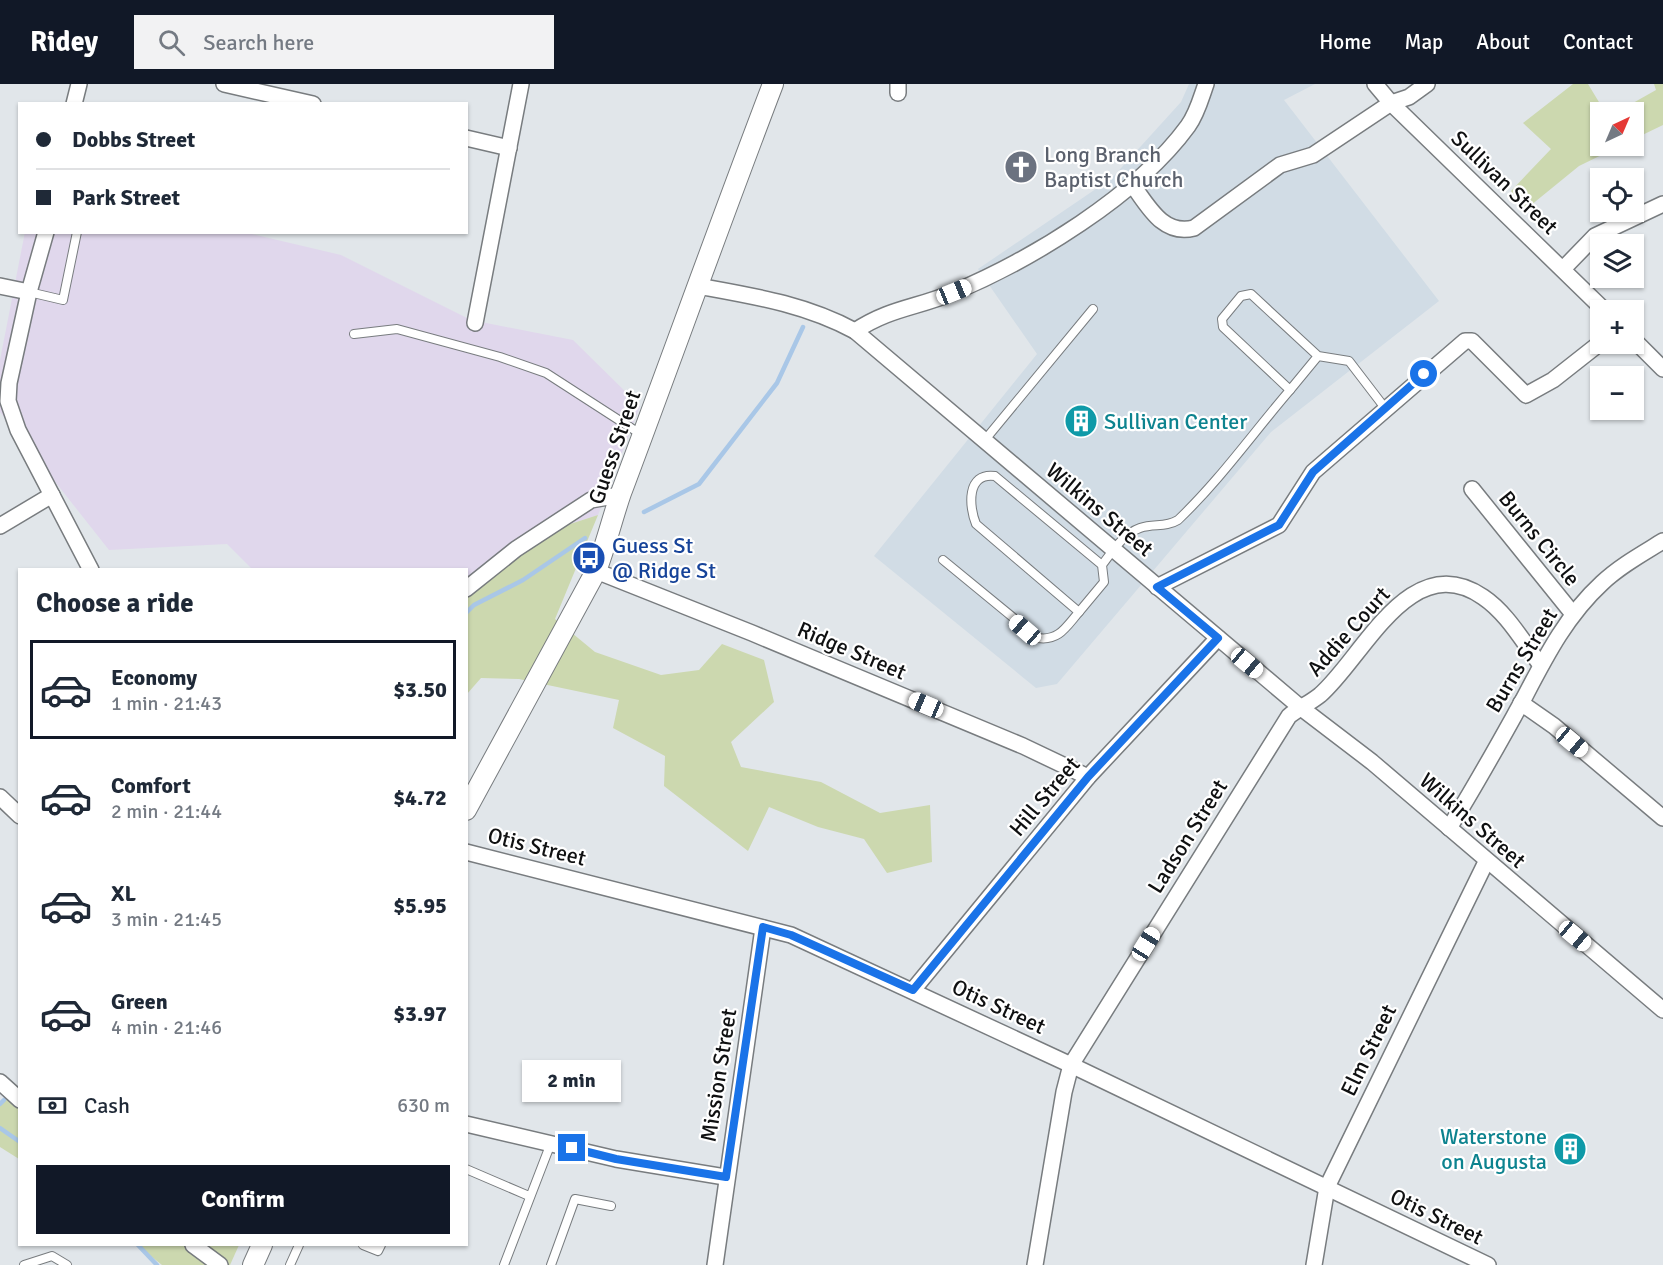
<!DOCTYPE html>
<meta charset="utf-8">
<style>
body{margin:0;font-family:Signika,sans-serif;background:#f2f2f3;color:#1f2937;height:100vh;display:flex;flex-direction:column;font-size:22px;white-space:nowrap}
*{box-sizing:border-box;margin:0}
p{font-size:20px;color:#747a83}
.icon{flex:none;width:33px;height:33px;fill:none;stroke:currentColor;stroke-width:2;stroke-linecap:round;stroke-linejoin:round}
.map{position:relative;flex:1;overflow:hidden}
.side{position:absolute;left:18px;top:484px;width:450px;height:678px;display:flex;flex-direction:column;background:#fff;border-radius:0px;box-shadow:0 2px 4px #0004}
.side>*{flex:none}
.top-card{position:absolute;left:18px;top:18px;width:450px;height:132px;border-radius:0px;box-shadow:0 2px 4px #0004;display:grid;align-content:center;height:132px;padding:0 18px;background:#fff}
.needle{width:39px;rotate:44deg}
.fabs{position:absolute;left:1590px;top:18px;display:grid;gap:12px}
.fabs a{display:grid;place-items:center;width:54px;height:54px;border-radius:0px;background:#fff;box-shadow:0 2px 4px #0004;font-size:30px}
.end{position:absolute;width:27px;height:27px;margin:-14px;border:8px solid #1a73e8;background:#fff;box-shadow:0 0 0 3px #fff}
.from{border-radius:50%}
.bubble{position:absolute;height:42px;border-radius:0px;background:#fff;box-shadow:0 2px 4px #0004;font-size:20px;font-weight:700;line-height:42px;text-align:center}
.car{position:absolute;width:18px;height:36px;margin:-18px -9px;border-radius:8px;box-shadow:0 0 4px 2px #0007;background:linear-gradient(#fff 24%,#345 0 40%,#fff 0 76%,#345 0 86%,#fff 0)}
.top-card b{display:flex;align-items:center;gap:21px;height:57px;font-size:22px}
.top-card b+b{border-top:2px solid #e0e1e3}
.top-card i{width:15px;height:15px;background:#1f2937}
ul{padding:0;list-style:none}
li{display:flex;align-items:center;gap:18px;height:99px;margin:0 12px 9px;padding:0 6px;border:3px solid transparent;border-radius:0px}
li div{flex:1}
li b{display:block;font-size:22px}
li em{font-style:normal;font-weight:700}
li.on{border-color:#111827}
li>.icon{width:54px;height:54px;stroke-width:1.5}
h2{padding:0 18px;font-size:27px;line-height:72px}
.pay{display:flex;align-items:center;gap:15px;height:66px;padding:0 18px;font-size:22px}
.pay p{margin-inline-start:auto}
.primary-button{display:flex;gap:12px;margin-top:auto;padding:12px 18px}
.primary-button a{flex:1;height:69px;border-radius:0px;background:#111827;color:#fff;font-size:24px;font-weight:700;line-height:69px;text-align:center}
header{display:flex;align-items:center;gap:36px;box-sizing:border-box;height:84px;padding:0 30px;background:#111827;color:#fff}
header strong{font-size:28px}
nav{display:flex;gap:33px;margin-inline-start:auto;font-size:21px}
.search{width:420px;height:54px;background:#f2f2f3;display:flex;align-items:center;gap:15px;box-sizing:border-box;padding:0 21px;border-radius:0px;color:#747a83;font-size:22px}
.map>svg:first-child{display:block}
.built{fill:#d1dce5}
.industrial{fill:#e0d7ec}
.green{fill:#ccd8af}
.lines{fill:none;stroke-linecap:round;stroke-linejoin:round}
.stream{stroke:#a9c7e7;stroke-width:4.5}
.service-casing{stroke:#787c7f;stroke-width:10}
.minor-casing{stroke:#787c7f;stroke-width:18}
.tertiary-casing{stroke:#787c7f;stroke-width:22}
.service{stroke:#fff;stroke-width:8}
.minor{stroke:#fff;stroke-width:15}
.tertiary{stroke:#fff;stroke-width:20}
.route{stroke:#1a73e8;stroke-width:8}
.labels{text-anchor:middle;stroke-width:4.5;stroke-linejoin:round;paint-order:stroke}
.worship-label{font-size:22px;fill:#5b616d;stroke:#fff;text-anchor:start}
.street-label{font-size:22px;fill:#0f1011;stroke:#fff}
.culture-label{font-size:22px;fill:#0d838f;stroke:#fff;text-anchor:start}
.transit-label{font-size:22px;fill:#164399;stroke:#fff;text-anchor:start}
</style>
<header>
<strong>Ridey</strong>
<div class="search"><svg class="icon" aria-label="search" viewBox="0 0 24 24"><circle cx="10" cy="10" r="6"/><path d="M15 15l6 6"/></svg>Search here</div>
<nav><a>Home</a><a>Map</a><a>About</a><a>Contact</a></nav>
</header>
<div class="map">
<svg width="1663" height="1181" viewBox="0 0 1663 1181">
<rect width="100%" height="100%" fill="#e1e6ea"/>
<polygon class="built" points="1189,0 1315,0 1284,16 1439,217 1271,348 1057,600 1036,604 874,472 1037,270 978,185 1112,94 1181,18"/>
<polygon class="industrial" points="25,148 248,149 341,171 471,236 573,256 640,322 598,431 533,452 467,510 466,486 253,486 227,460 109,466 0,328 0,276"/>
<g class="green">
<polygon points="1573,0 1588,0 1605,28 1600,28 1600,62 1620,62 1579,82 1525,126 1511,107 1551,65 1523,39"/>
<polygon points="1654,0 1663,0 1663,41 1634,55 1634,28 1617,28 1656,6"/>
<polygon points="598,431 555,535 595,568 661,591 699,586 722,560 764,576 774,618 731,658 741,683 821,698 880,729 930,721 932,778 887,789 864,755 818,743 769,723 748,767 664,702 665,672 613,644 619,616 519,595 481,594 467,610 467,510 533,452"/>
<polygon points="19,1004 19,1075 0,1063 0,1022"/>
<polygon points="137,1161 239,1161 230,1181 162,1181"/>
</g>
<g class="lines">
<g class="stream">
<polyline points="644,428 699,400 777,299 803,243"/>
<polyline points="466,529 474,521 523,496 585,454"/>
<polyline points="0,1020 4,1016"/>
<polyline points="0,1044 20,1058"/>
<polyline points="138,1161 157,1181"/>
</g>
<defs>
<g id="service">
<polyline points="29,208 63,216 77,148"/>
<polyline points="354,250 397,245 500,273 546,289 642,351"/>
<polyline points="1318,272 1290,306 1223,243 1222,235 1241,212 1251,210 1318,272 1349,277 1385,324"/>
<polyline points="984,357 1093,225"/>
<path d="M 943,476 L 1038,554 C 1059,557 1066,543 1079,528"/>
<path d="M 1102,481 L 1104,498 L 1079,528 L 976,440 C 969,423 966,388 995,392 L 1102,481 C 1112,468 1123,450 1140,444 C 1154,439 1165,444 1178,436 C 1220,396 1253,349 1290,306"/>
<polyline points="466,1085 529,1112"/>
<polyline points="363,1161 378,1167 381,1161"/>
<polyline points="24,1181 52,1172 67,1181"/>
<polyline points="290,1181 299,1161"/>
<polyline points="504,1181 551,1059"/>
<polyline points="551,1181 575,1115 611,1122"/>
</g>
<g id="minor">
<polyline points="224,0 313,20"/>
<polyline points="1375,0 1391,19 1604,226"/>
<polyline points="898,9 898,0"/>
<polyline points="74,20 79,0"/>
<polyline points="466,54 509,64"/>
<path d="M 1132,100 C 1148,122 1163,152 1194,144 L 1280,81 L 1313,71 L 1391,19 L 1409,13 L 1427,0"/>
<polyline points="46,148 29,208 9,299 8,317 18,346 91,486"/>
<polyline points="1563,185 1595,152 1663,120"/>
<polyline points="0,202 29,208"/>
<path d="M 698,202 C 753,212 805,220 855,247 L 1300,623 L 1372,678 L 1663,926"/>
<polyline points="475,239 521,0"/>
<path d="M 855,247 C 890,224 916,224 952,209 C 1031,176 1137,112 1188,42 C 1197,30 1201,14 1206,0"/>
<polyline points="1634,256 1663,285"/>
<polyline points="1472,405 1573,530"/>
<polyline points="0,442 52,411"/>
<polyline points="596,487 752,549 1023,662 1088,693"/>
<polyline points="1157,503 1279,441 1313,388 1465,257 1472,257 1526,311 1553,296 1600,259"/>
<polyline points="466,505 516,465 591,416 620,411"/>
<polyline points="1521,619 1554,642 1663,734"/>
<polyline points="0,713 20,732"/>
<path d="M 1449,744 C 1475,703 1499,659 1523,616 C 1545,574 1566,532 1602,499 C 1620,482 1642,470 1663,457"/>
<polyline points="466,768 791,851 1071,981 1488,1181"/>
<polyline points="913,906 1088,693 1218,554"/>
<polyline points="0,998 20,1016"/>
<polyline points="466,1040 616,1075 725,1093"/>
<polyline points="193,1161 220,1181"/>
<polyline points="715,1181 763,844"/>
<path d="M 1035,1181 L 1064,1008 L 1071,981 L 1289,632 C 1299,624 1310,619 1320,611 C 1363,574 1410,463 1483,513 C 1507,529 1523,558 1540,580"/>
<polyline points="1314,1181 1327,1103 1486,778"/>
</g>
<g id="tertiary">
<path d="M 466,726 L 596,487 C 606,461 612,435 621,409 C 672,273 721,136 773,0"/>
<polyline points="253,1181 262,1161"/>
</g>
</defs>
<use href="#service" class="service-casing"/>
<use href="#minor" class="minor-casing"/>
<use href="#tertiary" class="tertiary-casing"/>
<use href="#service" class="service"/>
<use href="#minor" class="minor"/>
<use href="#tertiary" class="tertiary"/>
</g>
<g class="lines">
<polyline class="route" points="572,1064 616,1075 726,1093 763,843 791,851 913,906 1088,693 1218,554 1157,503 1279,441 1313,388 1424,290"/>
</g>
<defs>
<symbol id="church-disc" viewBox="-11 -11 22 22"><circle r="9.5" fill="#6b7280" stroke="#fff"/><path d="M-1.2-6h2.4v3.5h3.3v2.4h-3.3V6h-2.4V-.1h-3.3v-2.4h3.3Z" fill="#fff"/></symbol>
<symbol id="building-disc" viewBox="-11 -11 22 22"><circle r="9.5" fill="#0f9aa8" stroke="#fff"/><path d="M-4-6H4V6H1V3H-1V6H-4ZM-2.5-4.3h1.7v1.8h-1.7ZM.8-4.3h1.7v1.8H.8ZM-2.5-1h1.7V.8h-1.7ZM.8-1h1.7V.8H.8Z" fill="#fff"/></symbol>
<symbol id="bus-disc" viewBox="-11 -11 22 22"><circle r="9.5" fill="#1a4fb4" stroke="#fff"/><path d="M-5-6H5V4H4V6H2V4H-2V6H-4V4H-5ZM-3.5-4V0h7V-4ZM-3.5 1.2v1.5H-2V1.2ZM2 1.2v1.5H3.5V1.2Z" fill="#fff"/></symbol>
</defs>
<g fill-rule="evenodd">
<use href="#church-disc" x="1002" y="64" width="38" height="38"/>
<use href="#building-disc" x="1062" y="318" width="38" height="38"/>
<use href="#bus-disc" x="570" y="455" width="38" height="38"/>
<use href="#building-disc" x="1551" y="1046" width="38" height="38"/>
</g>
<g class="labels">
<g class="worship-label">
<text x="1044" y="78">Long Branch<tspan x="1044" dy="25">Baptist Church</tspan></text>
</g>
<g class="street-label">
<text transform="translate(1505 98) rotate(44)" y="8">Sullivan Street</text>
<text transform="translate(614 363) rotate(-71)" y="8">Guess Street</text>
<text transform="translate(1100 425) rotate(40)" y="8">Wilkins Street</text>
<text transform="translate(1540 454) rotate(51)" y="8">Burns Circle</text>
<text transform="translate(1348 547) rotate(-48)" y="8">Addie Court</text>
<text transform="translate(852 566) rotate(23)" y="8">Ridge Street</text>
<text transform="translate(1521 576) rotate(-59)" y="8">Burns Street</text>
<text transform="translate(1044 712) rotate(-50)" y="8">Hill Street</text>
<text transform="translate(1473 736) rotate(41)" y="8">Wilkins Street</text>
<text transform="translate(1187 752) rotate(-58)" y="8">Ladson Street</text>
<text transform="translate(537 762) rotate(14)" y="8">Otis Street</text>
<text transform="translate(999 922) rotate(25)" y="8">Otis Street</text>
<text transform="translate(1368 966) rotate(-64)" y="8">Elm Street</text>
<text transform="translate(718 991) rotate(-81)" y="8">Mission Street</text>
<text transform="translate(1437 1132) rotate(26)" y="8">Otis Street</text>
</g>
<g class="culture-label">
<text x="1104" y="345">Sullivan Center</text>
<text x="1547" y="1060" text-anchor="end">Waterstone<tspan x="1547" dy="25">on Augusta</tspan></text>
</g>
<g class="transit-label">
<text x="612" y="469">Guess St<tspan x="612" dy="25">@ Ridge St</tspan></text>
</g>
</g>
</svg>
<div class="fabs">
<a><svg class="needle" viewBox="-14 -14 28 28"><path d="M0-13l5 13h-10z" fill="#e53935"/><path d="M0 13l5-13h-10z" fill="#747a83"/></svg></a>
<a><svg class="icon" aria-label="locate" viewBox="0 0 24 24"><circle cx="12" cy="12" r="6"/><path d="M12 2v4M12 18v4M2 12h4M18 12h4"/></svg></a>
<a><svg class="icon" aria-label="layers" viewBox="0 0 24 24"><path d="M12 4l9 5-9 5-9-5zM3 14l9 5 9-5"/></svg></a>
<a>+</a>
<a>−</a>
</div>
<i class="end from" style="left:1424px;top:290px"></i>
<i class="end" style="left:572px;top:1064px"></i>
<div class="bubble" style="left:522px;top:976px;width:99px">2 min</div>
<i class="car" style="left:954px;top:208px;rotate:68deg"></i>
<i class="car" style="left:1025px;top:546px;rotate:311deg"></i>
<i class="car" style="left:1247px;top:579px;rotate:130deg"></i>
<i class="car" style="left:926px;top:621px;rotate:293deg"></i>
<i class="car" style="left:1572px;top:658px;rotate:130deg"></i>
<i class="car" style="left:1575px;top:852px;rotate:130deg"></i>
<i class="car" style="left:1146px;top:860px;rotate:32deg"></i>
<div class="top-card">
<b><i class="from"></i>Dobbs Street</b>
<b><i></i>Park Street</b>
</div>
<section class="side">
<h2>Choose a ride</h2>
<ul>
<li class="on"><svg class="icon" aria-label="car" viewBox="0 0 24 24"><path d="M5 17H2v-5l4-1 3-4h7l3 4 3 1v5h-3M9 17h6M6 11h13"/><circle cx="7" cy="17" r="2"/><circle cx="17" cy="17" r="2"/></svg><div><b>Economy</b><p>1 min · 21:43</p></div><em>$3.50</em></li>
<li><svg class="icon" aria-label="car" viewBox="0 0 24 24"><path d="M5 17H2v-5l4-1 3-4h7l3 4 3 1v5h-3M9 17h6M6 11h13"/><circle cx="7" cy="17" r="2"/><circle cx="17" cy="17" r="2"/></svg><div><b>Comfort</b><p>2 min · 21:44</p></div><em>$4.72</em></li>
<li><svg class="icon" aria-label="car" viewBox="0 0 24 24"><path d="M5 17H2v-5l4-1 3-4h7l3 4 3 1v5h-3M9 17h6M6 11h13"/><circle cx="7" cy="17" r="2"/><circle cx="17" cy="17" r="2"/></svg><div><b>XL</b><p>3 min · 21:45</p></div><em>$5.95</em></li>
<li><svg class="icon" aria-label="car" viewBox="0 0 24 24"><path d="M5 17H2v-5l4-1 3-4h7l3 4 3 1v5h-3M9 17h6M6 11h13"/><circle cx="7" cy="17" r="2"/><circle cx="17" cy="17" r="2"/></svg><div><b>Green</b><p>4 min · 21:46</p></div><em>$3.97</em></li>
</ul>
<div class="pay"><svg class="icon" aria-label="cash" viewBox="0 0 24 24"><path d="M3 7h18v10H3z"/><circle cx="12" cy="12" r="2"/></svg>Cash<p>630 m</p></div>
<div class="primary-button"><a>Confirm</a></div>
</section>
</div>
